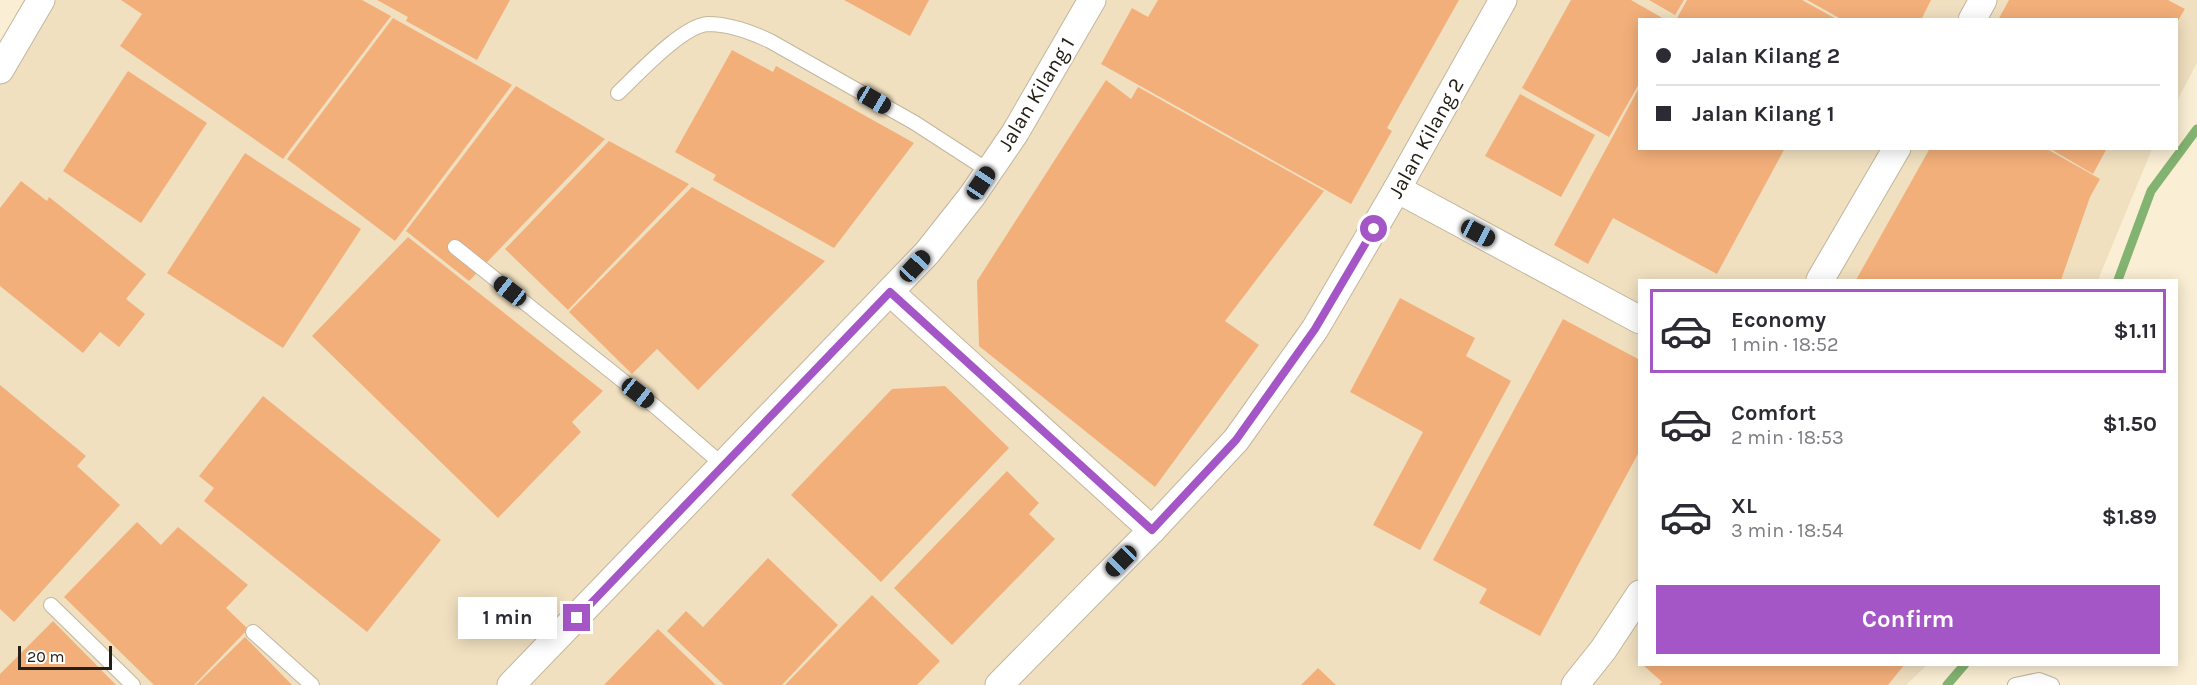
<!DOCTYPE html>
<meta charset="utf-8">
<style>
body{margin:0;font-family:Karla,sans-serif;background:#f2f2f3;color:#2b2b33;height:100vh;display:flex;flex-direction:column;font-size:22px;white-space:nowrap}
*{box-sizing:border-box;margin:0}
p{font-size:20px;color:#7c7c81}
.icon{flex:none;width:33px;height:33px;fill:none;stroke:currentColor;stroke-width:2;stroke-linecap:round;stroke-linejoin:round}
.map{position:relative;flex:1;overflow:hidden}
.drawer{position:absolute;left:1638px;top:279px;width:540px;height:387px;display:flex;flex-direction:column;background:#fff;border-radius:0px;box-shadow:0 3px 15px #0003}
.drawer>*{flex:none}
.guide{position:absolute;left:1638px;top:18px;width:540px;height:132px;border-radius:0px;box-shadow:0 3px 15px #0003;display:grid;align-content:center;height:132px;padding:0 18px;background:#fff}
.scale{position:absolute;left:18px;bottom:15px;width:94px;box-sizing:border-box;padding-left:6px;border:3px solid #252017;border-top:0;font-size:16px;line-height:21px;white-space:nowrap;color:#252017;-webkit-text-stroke:4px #fff;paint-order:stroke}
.end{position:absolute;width:27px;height:27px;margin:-14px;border:8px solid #a455c6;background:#fff;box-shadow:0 0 0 3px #fff}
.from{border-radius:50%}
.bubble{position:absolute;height:42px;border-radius:0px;background:#fff;box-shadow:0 3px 15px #0003;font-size:20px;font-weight:700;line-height:42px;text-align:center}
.car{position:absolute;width:18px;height:36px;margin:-18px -9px;border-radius:8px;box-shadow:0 0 4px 2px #0007;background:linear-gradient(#222 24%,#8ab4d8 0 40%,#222 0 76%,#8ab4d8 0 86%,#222 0)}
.guide b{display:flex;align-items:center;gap:21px;height:57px;font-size:22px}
.guide b+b{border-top:2px solid #e1e1e2}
.guide i{width:15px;height:15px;background:#2b2b33}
ul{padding:10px 0 0;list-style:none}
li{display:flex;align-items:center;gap:18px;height:84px;margin:0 12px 9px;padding:0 6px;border:3px solid transparent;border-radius:0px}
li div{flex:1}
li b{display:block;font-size:22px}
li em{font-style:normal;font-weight:700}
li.active{border-color:#a455c6}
li>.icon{width:54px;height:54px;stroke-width:1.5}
.primary-button{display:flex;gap:12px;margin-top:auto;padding:12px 18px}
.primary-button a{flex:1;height:69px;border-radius:0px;background:#a455c6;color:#fff;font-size:24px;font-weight:700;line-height:69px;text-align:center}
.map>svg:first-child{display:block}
.built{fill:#f0e0c0}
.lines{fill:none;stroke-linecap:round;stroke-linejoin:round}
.stream{stroke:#83b371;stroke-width:9}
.building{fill:#f3af7a}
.service-casing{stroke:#c2b69d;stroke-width:16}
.minor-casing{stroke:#c2b69d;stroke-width:29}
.service{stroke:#fff;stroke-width:14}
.minor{stroke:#fff;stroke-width:27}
.route{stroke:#a455c6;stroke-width:8}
.labels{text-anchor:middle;stroke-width:4.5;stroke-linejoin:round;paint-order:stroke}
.street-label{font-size:21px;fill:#252017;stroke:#fff}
</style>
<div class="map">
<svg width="2197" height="685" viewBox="0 0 2197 685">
<rect width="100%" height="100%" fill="#faeed4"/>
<polygon class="built" points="48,0 2197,0 2197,63 2177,101 2176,20 1640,20 1640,148 2152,149 2098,280 1640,280 1640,664 1927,665 1906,685 0,685 0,84"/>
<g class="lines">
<g class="stream">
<polyline points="2118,280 2151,191 2197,129"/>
<polyline points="1947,685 1965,664"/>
</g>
</g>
<g class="building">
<polygon points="121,0 362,0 391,16 283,159 120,46 142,14"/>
<polygon points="377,0 510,0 477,60 406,21 408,17"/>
<polygon points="844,0 929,0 910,36"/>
<polygon points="1158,0 1459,0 1387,128 1392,131 1351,204 1101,64 1132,8 1148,17"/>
<polygon points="1571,0 1631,0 1666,20 1640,20 1640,82 1609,137 1522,88"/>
<polygon points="1649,0 1684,0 1675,15"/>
<polygon points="1687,0 1802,0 1838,20 1676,20"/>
<polygon points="1807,0 1931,0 1921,20 1843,20"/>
<polygon points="2009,0 2168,0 2185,9 2176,24 2176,20 1998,20"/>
<polygon points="393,18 512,85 395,241 287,159"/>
<polygon points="732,50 773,72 776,66 914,143 834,248 713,180 716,175 675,152"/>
<polygon points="128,71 207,123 141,223 63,171"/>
<polygon points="1106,80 1131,99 1138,87 1324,191 1225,321 1259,345 1155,487 979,346 977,281"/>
<polygon points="516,86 605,139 469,281 406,231"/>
<polygon points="1640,86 1640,148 1785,148 1717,274 1613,218 1588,264 1554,245"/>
<polygon points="1520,94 1595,135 1561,197 1485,156"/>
<polygon points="609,141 689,184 568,310 505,249"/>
<polygon points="1930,148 2045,148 2100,179 2090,197 2061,280 1856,280"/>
<polygon points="2049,148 2107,148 2093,174"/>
<polygon points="245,153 361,229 283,348 167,273"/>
<polygon points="21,181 47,201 49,197 146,274 126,299 145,314 119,347 100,332 83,353 0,286 0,208"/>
<polygon points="692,187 825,261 698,390 657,349 632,374 569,312"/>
<polygon points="408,237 603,391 572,422 581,432 498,518 312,336"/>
<polygon points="1400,298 1475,338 1466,356 1511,381 1420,550 1373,525 1423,432 1350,392"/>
<polygon points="1563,319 1640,360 1640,450 1540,636 1479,603 1487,589 1433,560"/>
<polygon points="0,385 86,456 77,466 120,505 14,622 0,609"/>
<polygon points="945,386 1009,448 881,582 791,495 892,389"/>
<polygon points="263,396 441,540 367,632 204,501 214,488 199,476"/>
<polygon points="1007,471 1039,503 1029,514 1055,539 952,645 894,588"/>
<polygon points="137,522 161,545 178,527 248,585 226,608 248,629 194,685 154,685 64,597"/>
<polygon points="768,558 838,625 782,685 724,685 667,631 686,611 703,627"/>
<polygon points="872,595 940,661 917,685 785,685"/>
<polygon points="53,621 116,685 0,685 0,674"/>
<polygon points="658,629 716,685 604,685"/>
<polygon points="245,637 292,685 196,685"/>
<polygon points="1642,664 1905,664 1888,685 1659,685 1662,682"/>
<polygon points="1318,668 1336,685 1301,685"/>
</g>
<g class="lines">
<defs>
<g id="service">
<path d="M 618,93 C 637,75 683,25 708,24 C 730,24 751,32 770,41 L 915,123 L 989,171"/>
<polyline points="455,247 657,408 724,466"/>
<polyline points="51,605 133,685"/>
<polyline points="253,632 312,685"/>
<polyline points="2015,685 2039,680 2052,685"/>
</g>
<g id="minor">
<polyline points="1972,20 1983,0"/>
<polyline points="0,70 41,0"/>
<polyline points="1397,189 1640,320"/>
<polyline points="1820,280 1897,148"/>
<polyline points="890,292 1152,530"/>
<polyline points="511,685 927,253 972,196 1015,133 1092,0"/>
<polyline points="999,685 1152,530 1236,440 1315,329 1397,189 1503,0"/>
<polyline points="1575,685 1603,650 1640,594"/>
</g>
</defs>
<use href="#service" class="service-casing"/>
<use href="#minor" class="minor-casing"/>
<use href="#service" class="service"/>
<use href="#minor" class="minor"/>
</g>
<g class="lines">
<polyline class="route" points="577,618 890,292 1152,530 1236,440 1315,329 1374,229"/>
</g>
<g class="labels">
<g class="street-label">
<text transform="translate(1036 94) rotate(-59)" y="7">Jalan Kilang 1</text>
<text transform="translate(1426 138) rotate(-61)" y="7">Jalan Kilang 2</text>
</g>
</g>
</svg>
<div class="scale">20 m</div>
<i class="end from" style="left:1374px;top:229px"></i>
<i class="end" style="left:577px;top:618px"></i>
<div class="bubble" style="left:458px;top:597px;width:99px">1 min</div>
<i class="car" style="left:874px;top:100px;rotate:120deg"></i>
<i class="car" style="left:981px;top:183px;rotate:34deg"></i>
<i class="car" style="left:1478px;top:233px;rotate:118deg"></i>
<i class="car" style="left:915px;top:266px;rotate:43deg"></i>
<i class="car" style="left:510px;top:291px;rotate:308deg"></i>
<i class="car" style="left:638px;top:393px;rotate:128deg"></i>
<i class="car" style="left:1121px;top:561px;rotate:225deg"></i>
<div class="guide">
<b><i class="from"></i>Jalan Kilang 2</b>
<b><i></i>Jalan Kilang 1</b>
</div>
<section class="drawer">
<ul>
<li class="active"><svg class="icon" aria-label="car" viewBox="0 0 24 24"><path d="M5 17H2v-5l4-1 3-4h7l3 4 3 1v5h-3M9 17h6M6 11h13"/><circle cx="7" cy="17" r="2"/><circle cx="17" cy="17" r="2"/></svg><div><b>Economy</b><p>1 min · 18:52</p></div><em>$1.11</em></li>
<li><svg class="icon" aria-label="car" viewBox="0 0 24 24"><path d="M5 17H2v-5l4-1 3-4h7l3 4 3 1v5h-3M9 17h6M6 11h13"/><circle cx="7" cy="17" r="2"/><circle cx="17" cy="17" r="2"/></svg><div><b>Comfort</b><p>2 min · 18:53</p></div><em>$1.50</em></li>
<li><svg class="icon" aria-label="car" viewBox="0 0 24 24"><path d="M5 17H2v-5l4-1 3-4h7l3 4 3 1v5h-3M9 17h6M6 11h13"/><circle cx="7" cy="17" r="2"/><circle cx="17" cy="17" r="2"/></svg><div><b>XL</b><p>3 min · 18:54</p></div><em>$1.89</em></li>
</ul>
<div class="primary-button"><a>Confirm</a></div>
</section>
</div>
